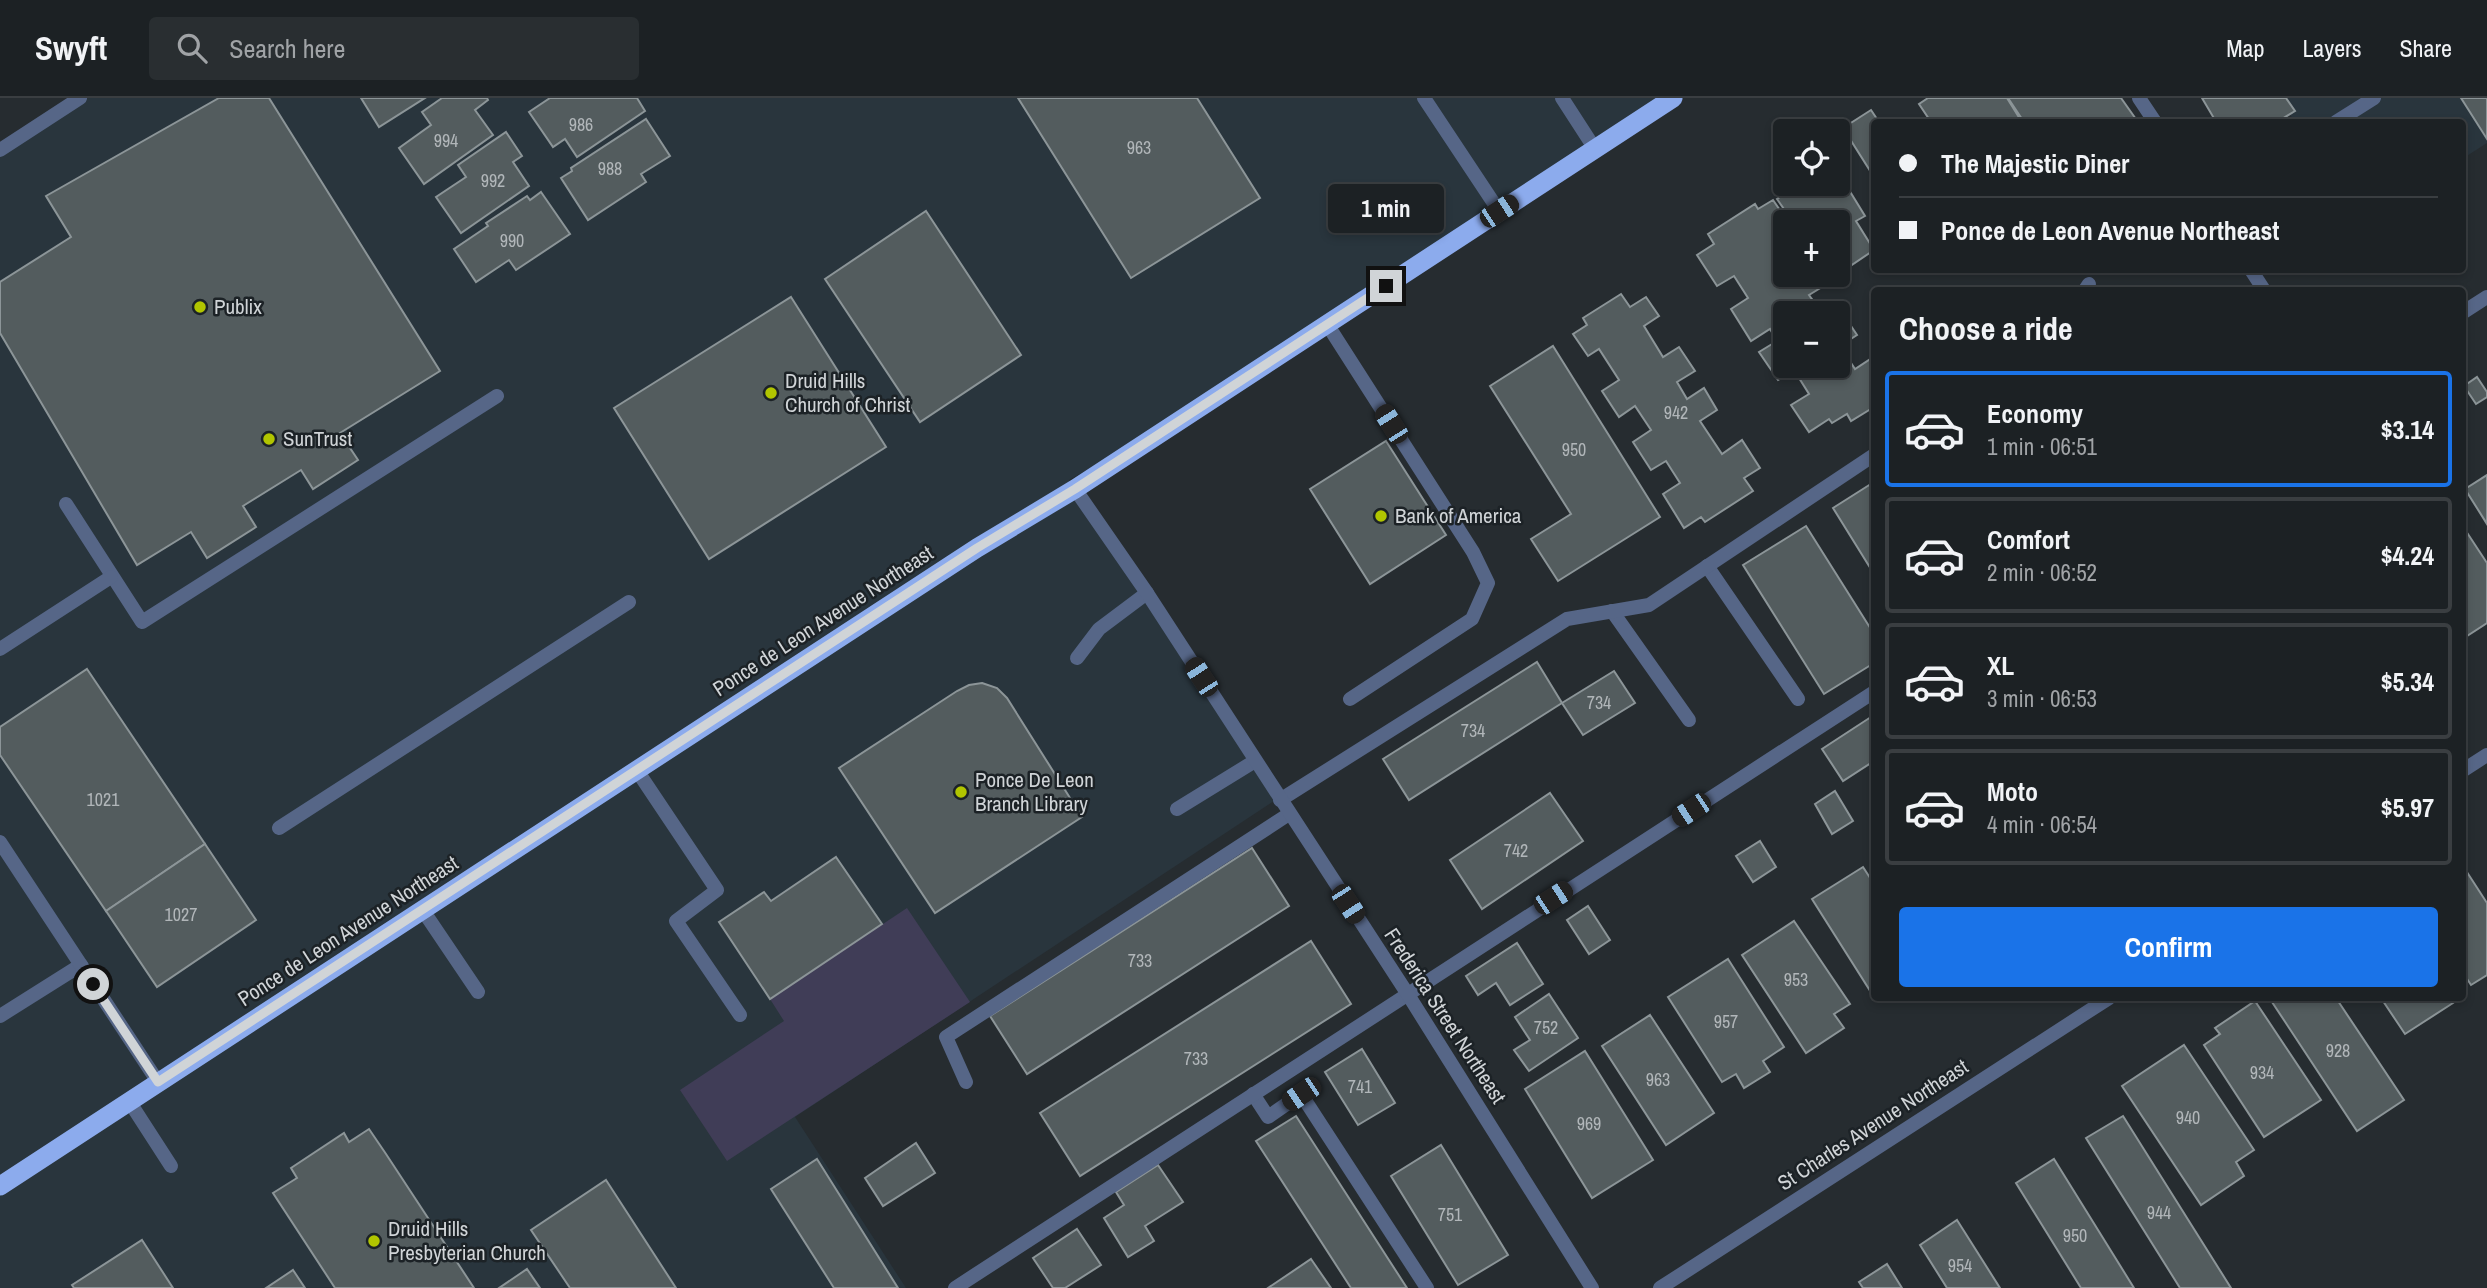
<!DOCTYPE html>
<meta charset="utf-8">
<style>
body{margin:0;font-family:"Archivo Narrow",sans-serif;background:#292e31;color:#f1f3f6;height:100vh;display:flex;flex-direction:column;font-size:26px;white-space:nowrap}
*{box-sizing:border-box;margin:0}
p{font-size:23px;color:#a0a3a6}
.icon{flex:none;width:38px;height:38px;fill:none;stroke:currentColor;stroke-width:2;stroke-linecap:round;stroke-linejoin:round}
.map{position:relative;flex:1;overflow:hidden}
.drawer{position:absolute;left:1871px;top:189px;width:595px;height:714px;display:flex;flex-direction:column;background:#1c2124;border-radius:7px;box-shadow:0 4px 10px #0003,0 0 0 2px #3a3e41}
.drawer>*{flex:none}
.hud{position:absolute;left:1871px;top:21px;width:595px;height:154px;border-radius:7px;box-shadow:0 4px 10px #0003,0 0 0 2px #3a3e41;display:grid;align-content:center;height:154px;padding:0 28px;background:#1c2124}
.buttons{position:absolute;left:1773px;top:21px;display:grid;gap:14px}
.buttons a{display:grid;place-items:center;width:77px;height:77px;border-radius:7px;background:#1c2124;box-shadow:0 4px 10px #0003,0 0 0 2px #3a3e41;font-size:35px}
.end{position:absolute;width:32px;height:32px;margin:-16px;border:9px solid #d0d4d7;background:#111;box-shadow:0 0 0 4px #111}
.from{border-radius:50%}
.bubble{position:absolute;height:49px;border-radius:7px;background:#1c2124;box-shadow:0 4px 10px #0003,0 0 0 2px #3a3e41;font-size:23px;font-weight:700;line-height:49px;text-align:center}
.car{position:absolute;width:21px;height:42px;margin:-21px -10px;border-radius:9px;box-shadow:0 0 5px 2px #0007;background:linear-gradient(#222 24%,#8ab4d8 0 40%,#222 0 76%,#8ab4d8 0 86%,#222 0)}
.hud b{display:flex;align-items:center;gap:24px;height:66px;font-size:26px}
.hud b+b{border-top:2px solid #3a3e41}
.hud i{width:18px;height:18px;background:#f1f3f6}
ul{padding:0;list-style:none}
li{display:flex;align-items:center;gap:21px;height:116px;margin:0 14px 10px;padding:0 14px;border:4px solid #3a3e41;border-radius:7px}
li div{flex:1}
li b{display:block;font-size:26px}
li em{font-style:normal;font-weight:700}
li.on{border-color:#1a73e8}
li>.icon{width:63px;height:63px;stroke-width:1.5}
h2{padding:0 28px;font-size:32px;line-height:84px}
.action{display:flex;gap:14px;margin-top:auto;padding:14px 28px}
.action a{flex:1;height:80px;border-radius:7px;background:#1a73e8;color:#fff;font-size:28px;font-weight:700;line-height:80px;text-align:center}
header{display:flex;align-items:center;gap:42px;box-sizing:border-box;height:98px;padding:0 35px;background:#1c2124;border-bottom:2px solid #3a3e41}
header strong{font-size:33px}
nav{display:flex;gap:38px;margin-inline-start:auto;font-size:24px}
.search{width:490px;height:63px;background:#292e31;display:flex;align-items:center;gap:18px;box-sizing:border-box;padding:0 24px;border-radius:7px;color:#a0a3a6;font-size:26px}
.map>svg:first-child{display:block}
.built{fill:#29353d}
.green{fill:#403d57}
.building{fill:#535c5e;stroke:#8c9598;stroke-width:2}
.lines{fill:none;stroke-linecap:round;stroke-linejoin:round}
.service{stroke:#566687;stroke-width:14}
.minor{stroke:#566687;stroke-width:14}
.trunk{stroke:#8cabed;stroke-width:19}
.route{stroke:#d0d4d7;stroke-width:9}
.poi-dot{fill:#b1c500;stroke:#1c2226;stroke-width:2.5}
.labels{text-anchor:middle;stroke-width:5;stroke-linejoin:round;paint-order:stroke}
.number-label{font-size:18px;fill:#b1b6b9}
.poi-label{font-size:21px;fill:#d0d4d7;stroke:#1c2226;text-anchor:start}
.street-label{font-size:21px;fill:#d0d4d7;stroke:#1c2226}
</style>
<header>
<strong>Swyft</strong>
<div class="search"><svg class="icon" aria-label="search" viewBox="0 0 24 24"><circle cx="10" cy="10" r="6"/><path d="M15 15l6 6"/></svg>Search here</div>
<nav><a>Map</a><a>Layers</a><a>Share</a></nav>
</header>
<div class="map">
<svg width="2487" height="1190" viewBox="0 0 2487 1190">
<rect width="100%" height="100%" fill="#262c30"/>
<g class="built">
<polygon points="72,0 1665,0 1219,297 1069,382 1286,695 795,1019 906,1190 0,1190 0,46"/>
<polygon points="2279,0 2487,0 2487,45 2462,61 2462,24 2295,24"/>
</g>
<polygon class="green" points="907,810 970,904 727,1063 680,992 784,923 770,901"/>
<g class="building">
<polygon points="219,0 269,0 440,273 340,335 358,362 313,391 301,372 243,408 256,429 207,460 191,434 137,467 0,235 0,184 71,139 46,98"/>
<polygon points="361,0 425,0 379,29"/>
<polygon points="442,0 487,0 488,2 475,12 493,37 424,86 399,50 431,27 422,14"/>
<polygon points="550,0 637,0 645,13 577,59 565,41 553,49 529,14"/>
<polygon points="1018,0 1197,0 1260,100 1131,180"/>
<polygon points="1928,0 2007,0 2020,21 2015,24 1931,24 1919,6"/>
<polygon points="2008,0 2121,0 2138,24 2024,24"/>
<polygon points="2202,0 2286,0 2295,13 2277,24 2211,24 2215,22"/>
<polygon points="2461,0 2487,0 2487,41"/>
<polygon points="1871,12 1879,24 1874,24 1874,79 1843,30"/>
<polygon points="646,21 670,58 641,76 646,84 588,122 561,80 572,73 571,70"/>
<polygon points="506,34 522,58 513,64 529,88 461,135 436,99 466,79 458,67"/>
<polygon points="1838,74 1865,118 1856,123 1874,152 1834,179 1833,177 1838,177 1838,124 1793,124 1777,101 1800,86 1838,86"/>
<polygon points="541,94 570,136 516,172 509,162 476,184 454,151 488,128 486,125 527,98 530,102"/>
<polygon points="1773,102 1788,124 1785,124 1785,141 1779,145 1785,153 1785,177 1821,177 1827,186 1809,197 1822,215 1785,215 1785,268 1838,268 1838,215 1830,215 1839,210 1857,237 1840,248 1855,271 1872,260 1874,263 1874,309 1851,323 1847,316 1832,325 1829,321 1809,334 1791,307 1809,296 1794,272 1778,282 1759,254 1777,243 1770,231 1751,243 1731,211 1748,200 1734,178 1717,188 1697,157 1714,146 1708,136 1755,106 1758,111"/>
<polygon points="926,113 1021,257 920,324 825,181"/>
<polygon points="1621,196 1630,209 1646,199 1659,218 1644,228 1663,259 1679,249 1695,273 1677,284 1687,301 1704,290 1717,312 1700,323 1722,356 1742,342 1760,370 1744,380 1753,393 1705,424 1701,419 1684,430 1663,396 1680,385 1666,363 1651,372 1633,344 1651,332 1635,308 1619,319 1602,293 1619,282 1599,251 1588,258 1573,236 1587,227 1583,220"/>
<polygon points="791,199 886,349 709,461 614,310"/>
<polygon points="1553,248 1660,419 1558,483 1531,441 1571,416 1490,288"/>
<polygon points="2477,279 2487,294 2487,299 2476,306 2464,288"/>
<polygon points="1386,343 1446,437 1370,486 1310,391"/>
<polygon points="2487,377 2487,426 2465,391"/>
<polygon points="1874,384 1874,476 1833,410"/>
<polygon points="2462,427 2487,465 2487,525 2464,540"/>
<polygon points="1806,428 1874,536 1874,565 1824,596 1743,467"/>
<polygon points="1537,564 1562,605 1409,702 1383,661"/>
<polygon points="87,571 205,746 106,813 0,657 0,629"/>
<polygon points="1614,573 1635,605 1583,637 1562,605"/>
<polygon points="982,585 997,590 1007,600 1082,719 935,815 839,670 957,593 969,587"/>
<polygon points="1874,617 1874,663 1843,683 1822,651"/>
<polygon points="1835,693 1853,723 1832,736 1815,706"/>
<polygon points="1550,695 1583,743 1482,811 1450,762"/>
<polygon points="1760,743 1776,769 1753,784 1736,758"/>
<polygon points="205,746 256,822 157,889 106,813"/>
<polygon points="1252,750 1289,808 1027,976 990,918"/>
<polygon points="836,759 882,826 770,901 719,824 764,794 771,803"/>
<polygon points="2463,768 2487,805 2487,877 2471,887 2462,873"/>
<polygon points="1863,769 1874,786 1874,899 1812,801"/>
<polygon points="1588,808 1610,842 1589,856 1567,822"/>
<polygon points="1794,823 1850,906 1834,916 1844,930 1806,955 1742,857"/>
<polygon points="1311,843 1351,906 1080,1078 1040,1015"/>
<polygon points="1517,845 1543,886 1510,907 1496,885 1478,897 1466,878"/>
<polygon points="1728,861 1784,949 1763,963 1770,974 1744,990 1736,976 1722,984 1668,899"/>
<polygon points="1549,896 1578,940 1529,973 1514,952 1530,942 1515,919"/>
<polygon points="2278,900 2336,900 2404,1002 2357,1033 2272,904"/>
<polygon points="2381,900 2450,900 2453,905 2405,936"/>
<polygon points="2255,903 2321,1002 2264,1039 2204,947 2220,936 2215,930"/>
<polygon points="1650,917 1714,1015 1666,1047 1602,948"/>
<polygon points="2184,947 2254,1052 2236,1064 2244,1078 2201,1107 2122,988"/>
<polygon points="1362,951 1395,1005 1358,1027 1325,974"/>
<polygon points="1585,953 1653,1062 1592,1100 1525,991"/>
<polygon points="1296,1018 1407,1190 1351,1190 1256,1043"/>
<polygon points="2123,1018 2231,1190 2180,1190 2086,1040"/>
<polygon points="369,1031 386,1056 474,1190 335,1190 273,1095 297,1080 291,1070 344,1035 349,1044"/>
<polygon points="916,1045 935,1075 883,1108 865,1080"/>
<polygon points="1441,1047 1508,1157 1458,1187 1391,1078"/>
<polygon points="817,1061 898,1190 834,1190 771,1091"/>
<polygon points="2054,1061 2134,1190 2081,1190 2016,1085"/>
<polygon points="1158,1067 1183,1104 1145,1128 1154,1143 1128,1159 1104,1120 1124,1107 1116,1094"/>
<polygon points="606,1082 676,1190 570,1190 531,1132"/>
<polygon points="1957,1122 2000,1190 1947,1190 1920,1147"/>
<polygon points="1077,1131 1101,1167 1065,1190 1053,1190 1033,1160"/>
<polygon points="142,1142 173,1190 74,1190 72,1187"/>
<polygon points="1311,1161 1331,1190 1268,1190"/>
<polygon points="1887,1166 1902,1190 1863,1190 1859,1184"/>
<polygon points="527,1171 540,1190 499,1190"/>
<polygon points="293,1172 305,1190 266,1190"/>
</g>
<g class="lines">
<g class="service">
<polyline points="1424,0 1499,113"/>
<polyline points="1562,0 1595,51"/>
<polyline points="2139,0 2155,24"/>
<polyline points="2336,24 2374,0"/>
<polyline points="2251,172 2264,192"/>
<polyline points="2085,192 2089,186"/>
<polyline points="2462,215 2487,199"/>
<polyline points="1327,226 1473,454 1488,485 1472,521 1350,601"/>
<polyline points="66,406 142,524 497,298"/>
<polyline points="1707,468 1798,601"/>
<polyline points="1612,513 1689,622"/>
<polyline points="0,551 111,479"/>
<polyline points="1077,560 1099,531 1147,495"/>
<polyline points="636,671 717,792 676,823 740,917"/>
<polyline points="1280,702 1567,521 1649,507 1874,357"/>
<polyline points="1177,711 1255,663"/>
<polyline points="279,730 629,504"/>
<polyline points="422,811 478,894"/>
<polyline points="0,918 81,867"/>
<polyline points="966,984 946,939 1289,716"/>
<polyline points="1253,996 1268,1019 1301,996 1427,1190"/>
<polyline points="129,1003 171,1068"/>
<polyline points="955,1190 1874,594"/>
</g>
<g class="minor">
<polyline points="0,52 80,0"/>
<polyline points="1075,391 1147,495 1407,895 1592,1190"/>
<polyline points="2462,673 2487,657"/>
<polyline points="0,744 158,984"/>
<polyline points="1660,1190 2109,900"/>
</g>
<polyline class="trunk" points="0,1088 977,450 1075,391 1673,0"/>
</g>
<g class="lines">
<polyline class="route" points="93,886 158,984 977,450 1075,391 1386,188"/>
</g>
<g class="poi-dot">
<circle cx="200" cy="209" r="7"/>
<circle cx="771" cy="295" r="7"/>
<circle cx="269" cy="341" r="7"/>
<circle cx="1381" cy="418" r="7"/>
<circle cx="961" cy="694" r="7"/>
<circle cx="374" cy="1143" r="7"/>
</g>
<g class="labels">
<g class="number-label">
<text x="581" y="33">986</text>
<text x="446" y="49">994</text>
<text x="1139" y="56">963</text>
<text x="610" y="77">988</text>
<text x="493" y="89">992</text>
<text x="512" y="149">990</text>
<text x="1676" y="321">942</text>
<text x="1574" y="358">950</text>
<text x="1599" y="611">734</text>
<text x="1473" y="639">734</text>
<text x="103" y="708">1021</text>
<text x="1516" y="759">742</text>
<text x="181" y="823">1027</text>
<text x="1140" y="869">733</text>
<text x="1796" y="888">953</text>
<text x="1726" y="930">957</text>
<text x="1546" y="936">752</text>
<text x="2338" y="959">928</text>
<text x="1196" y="967">733</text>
<text x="2262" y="981">934</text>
<text x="1658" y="988">963</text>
<text x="1360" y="995">741</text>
<text x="2188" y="1026">940</text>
<text x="1589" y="1032">969</text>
<text x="2159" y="1121">944</text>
<text x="1450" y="1123">751</text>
<text x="2075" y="1144">950</text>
<text x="1960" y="1174">954</text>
</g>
<g class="poi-label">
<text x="214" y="216">Publix</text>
<text x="785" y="290">Druid Hills<tspan x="785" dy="24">Church of Christ</tspan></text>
<text x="283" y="348">SunTrust</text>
<text x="1395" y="425">Bank of America</text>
<text x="975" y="689">Ponce De Leon<tspan x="975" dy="24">Branch Library</tspan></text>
<text x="388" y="1138">Druid Hills<tspan x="388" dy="24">Presbyterian Church</tspan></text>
</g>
<g class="street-label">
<text transform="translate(823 523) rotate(-33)" y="7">Ponce de Leon Avenue Northeast</text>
<text transform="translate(348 833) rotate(-33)" y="7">Ponce de Leon Avenue Northeast</text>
<text transform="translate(1445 918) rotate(57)" y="7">Frederica Street Northeast</text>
<text transform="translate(1873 1027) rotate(-33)" y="7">St Charles Avenue Northeast</text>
</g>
</g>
</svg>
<div class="buttons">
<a><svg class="icon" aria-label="locate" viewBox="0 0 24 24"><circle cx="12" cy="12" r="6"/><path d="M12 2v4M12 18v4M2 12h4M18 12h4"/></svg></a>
<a>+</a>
<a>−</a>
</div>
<i class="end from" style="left:93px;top:886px"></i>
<i class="end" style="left:1386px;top:188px"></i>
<div class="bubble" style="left:1328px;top:86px;width:116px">1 min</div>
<i class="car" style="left:1499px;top:113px;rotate:57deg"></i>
<i class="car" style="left:1391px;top:326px;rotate:328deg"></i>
<i class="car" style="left:1201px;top:579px;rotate:327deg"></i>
<i class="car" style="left:1691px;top:712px;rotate:237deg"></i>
<i class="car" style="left:1553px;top:800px;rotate:57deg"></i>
<i class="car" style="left:1348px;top:806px;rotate:147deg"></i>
<i class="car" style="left:1301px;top:996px;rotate:236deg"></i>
<div class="hud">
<b><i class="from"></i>The Majestic Diner</b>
<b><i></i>Ponce de Leon Avenue Northeast</b>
</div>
<section class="drawer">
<h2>Choose a ride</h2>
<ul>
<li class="on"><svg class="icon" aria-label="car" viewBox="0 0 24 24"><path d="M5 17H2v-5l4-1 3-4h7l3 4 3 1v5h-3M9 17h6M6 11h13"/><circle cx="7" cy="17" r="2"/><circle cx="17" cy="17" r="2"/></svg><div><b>Economy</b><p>1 min · 06:51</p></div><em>$3.14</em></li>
<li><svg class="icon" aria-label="car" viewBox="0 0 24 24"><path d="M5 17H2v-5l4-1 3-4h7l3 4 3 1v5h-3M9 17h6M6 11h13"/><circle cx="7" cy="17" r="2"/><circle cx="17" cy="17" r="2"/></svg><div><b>Comfort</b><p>2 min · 06:52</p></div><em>$4.24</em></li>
<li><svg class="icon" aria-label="car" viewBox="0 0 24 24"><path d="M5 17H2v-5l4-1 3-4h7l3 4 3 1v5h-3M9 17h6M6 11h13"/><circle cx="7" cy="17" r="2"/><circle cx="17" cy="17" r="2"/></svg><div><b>XL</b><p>3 min · 06:53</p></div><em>$5.34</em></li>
<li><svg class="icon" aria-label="car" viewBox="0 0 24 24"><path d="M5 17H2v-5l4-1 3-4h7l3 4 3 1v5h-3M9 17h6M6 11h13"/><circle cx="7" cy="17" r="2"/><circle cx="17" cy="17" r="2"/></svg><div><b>Moto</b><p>4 min · 06:54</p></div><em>$5.97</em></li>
</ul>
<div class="action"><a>Confirm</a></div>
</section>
</div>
